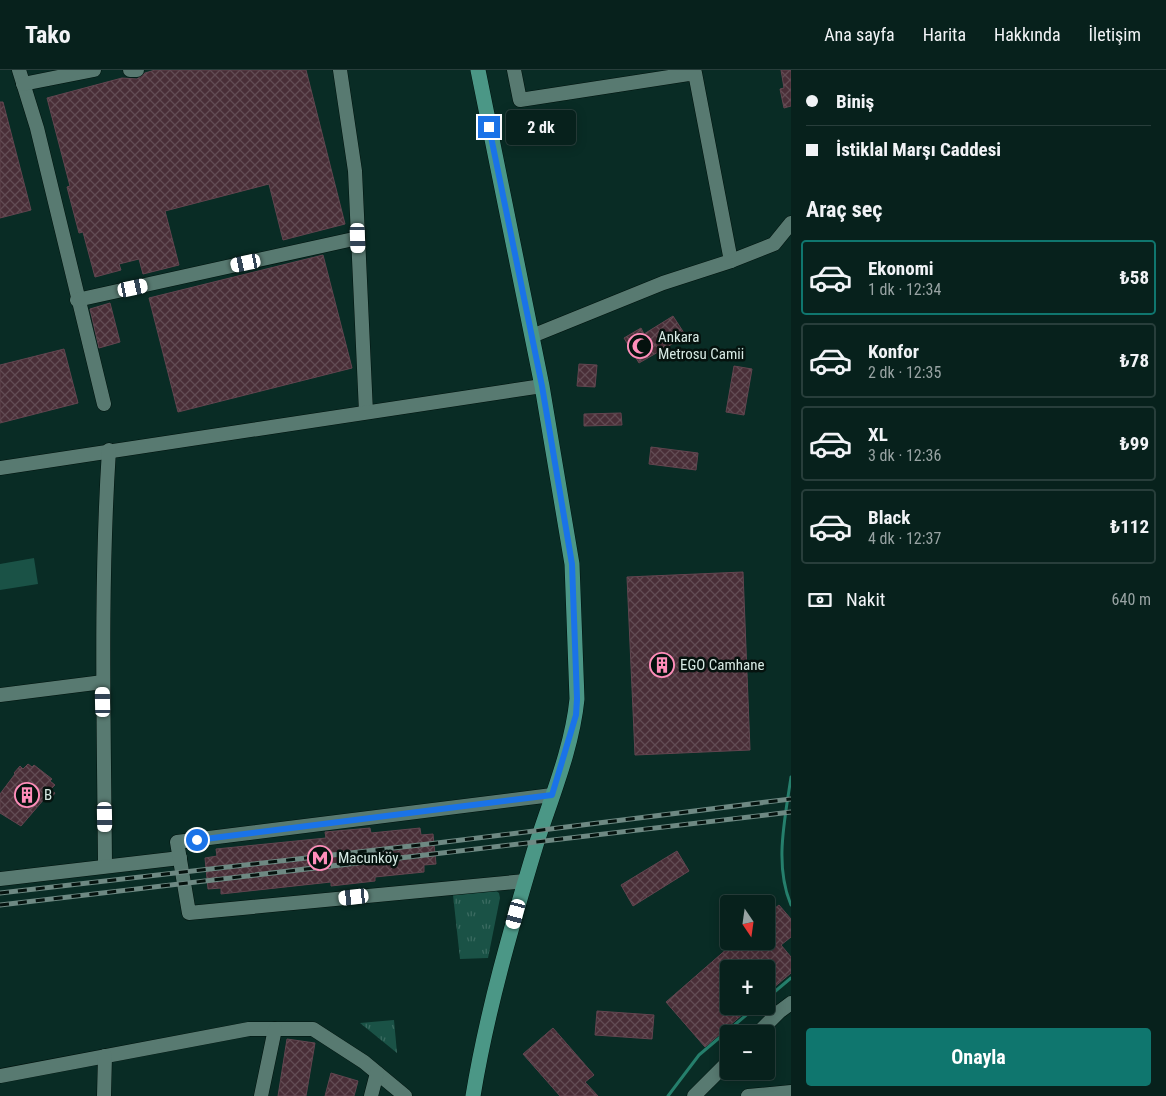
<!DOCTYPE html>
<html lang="tr">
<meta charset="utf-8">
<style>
body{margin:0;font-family:"Roboto Condensed",sans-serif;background:#102925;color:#f1f3f6;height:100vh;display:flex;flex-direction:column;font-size:19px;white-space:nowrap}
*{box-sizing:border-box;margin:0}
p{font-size:16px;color:#98a3a3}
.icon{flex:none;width:28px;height:28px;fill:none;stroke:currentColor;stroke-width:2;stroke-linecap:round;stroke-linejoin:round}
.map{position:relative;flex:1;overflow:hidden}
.side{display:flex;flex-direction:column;background:#07211c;width:375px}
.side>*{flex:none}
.hud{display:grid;align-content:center;height:110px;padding:0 15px;background:#07211c}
.needle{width:32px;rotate:167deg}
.controls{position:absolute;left:720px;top:825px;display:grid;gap:10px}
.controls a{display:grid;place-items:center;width:55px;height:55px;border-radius:5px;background:#07211c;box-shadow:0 2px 12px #0003,0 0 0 1px #283e3b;font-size:25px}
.end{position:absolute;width:22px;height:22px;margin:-11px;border:6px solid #1a73e8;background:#fff;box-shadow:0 0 0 2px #fff}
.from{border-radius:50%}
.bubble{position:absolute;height:35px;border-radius:5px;background:#07211c;box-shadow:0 2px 12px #0003,0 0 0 1px #283e3b;font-size:16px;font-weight:700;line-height:35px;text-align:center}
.car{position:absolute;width:15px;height:30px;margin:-15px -8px;border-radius:6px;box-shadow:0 0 4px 1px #0007;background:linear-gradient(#fff 24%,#345 0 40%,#fff 0 76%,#345 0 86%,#fff 0)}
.hud b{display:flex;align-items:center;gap:18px;height:48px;font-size:19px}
.hud b+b{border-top:1px solid #283e3b}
.hud i{width:12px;height:12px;background:#f1f3f6}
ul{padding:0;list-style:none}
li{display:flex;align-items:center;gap:15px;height:75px;margin:0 10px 8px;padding:0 5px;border:2px solid #283e3b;border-radius:5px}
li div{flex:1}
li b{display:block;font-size:19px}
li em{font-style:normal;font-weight:700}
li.current{border-color:#0f766e}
li>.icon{width:45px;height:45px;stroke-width:1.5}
h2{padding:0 15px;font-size:22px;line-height:60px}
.pay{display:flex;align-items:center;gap:12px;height:55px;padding:0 15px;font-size:19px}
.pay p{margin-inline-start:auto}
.button{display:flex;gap:10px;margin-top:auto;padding:10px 15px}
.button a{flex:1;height:58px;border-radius:5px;background:#0f766e;color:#fff;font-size:20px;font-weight:700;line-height:58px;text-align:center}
header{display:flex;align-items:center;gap:30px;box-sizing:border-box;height:70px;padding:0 25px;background:#07211c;border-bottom:1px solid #283e3b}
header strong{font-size:24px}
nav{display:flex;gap:28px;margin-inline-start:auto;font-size:18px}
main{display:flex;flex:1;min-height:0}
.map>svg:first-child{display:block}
.grass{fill:url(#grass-tufts)}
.park{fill:#1a5246}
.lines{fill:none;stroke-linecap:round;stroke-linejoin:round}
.stream{stroke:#257f6c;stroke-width:3}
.building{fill:url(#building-cross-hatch);stroke:#61454f}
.minor-casing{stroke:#00130e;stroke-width:15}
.major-casing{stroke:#00130e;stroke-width:16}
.minor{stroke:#587a71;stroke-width:14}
.major{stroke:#4b9786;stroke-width:15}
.rail-casing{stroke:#6e8983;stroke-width:5}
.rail{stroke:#05120e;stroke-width:3;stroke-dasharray:9;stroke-linecap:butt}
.route{stroke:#1a73e8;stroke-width:6}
.labels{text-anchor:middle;stroke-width:5;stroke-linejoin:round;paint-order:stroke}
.poi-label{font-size:15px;fill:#d6e9e3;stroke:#05120e;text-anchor:start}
</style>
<header>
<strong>Tako</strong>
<nav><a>Ana sayfa</a><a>Harita</a><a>Hakkında</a><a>İletişim</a></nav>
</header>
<main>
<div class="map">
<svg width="791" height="1026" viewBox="0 0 791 1026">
<defs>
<pattern id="grass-tufts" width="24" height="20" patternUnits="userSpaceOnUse" patternTransform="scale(1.25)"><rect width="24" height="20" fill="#1a5246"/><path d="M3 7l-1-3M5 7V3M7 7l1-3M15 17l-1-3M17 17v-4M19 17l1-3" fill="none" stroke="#3b6b61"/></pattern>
<pattern id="building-cross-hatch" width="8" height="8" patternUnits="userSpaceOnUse" patternTransform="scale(1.25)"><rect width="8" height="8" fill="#492e37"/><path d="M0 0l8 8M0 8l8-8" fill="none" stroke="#624c54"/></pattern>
</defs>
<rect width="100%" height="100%" fill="#092c25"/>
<g class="grass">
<polygon points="495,820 499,823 500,828 488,888 460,889 453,825"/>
<polygon points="394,950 397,983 360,953"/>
</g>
<polygon class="park" points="34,488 38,514 0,520 0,494"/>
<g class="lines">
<g class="stream">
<path d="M 791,707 C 785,749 774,795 791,835"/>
<polyline points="766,929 791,908"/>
<polyline points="668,1026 699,985 757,936"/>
</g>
</g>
<g class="building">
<polygon points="155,0 306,0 345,154 283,170 269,114 165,141 179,195 143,204 139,189 119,194 121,200 95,207 83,162 79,163 67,117 70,116 47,28 122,8 137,9 145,3"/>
<polygon points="781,0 791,0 791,36 784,38 780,19 784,18"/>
<polygon points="0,32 3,32 31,140 0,148"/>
<polygon points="323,185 352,298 178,342 149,228"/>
<polygon points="110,233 120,272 99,278 90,239"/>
<polygon points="673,246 686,266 639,293 624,268 641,258 644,264"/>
<polygon points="64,279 78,333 0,353 0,295"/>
<polygon points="579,294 597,295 595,317 577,316"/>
<polygon points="734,296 752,299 744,345 726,342"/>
<polygon points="621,343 622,355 584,356 584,344"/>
<polygon points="651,377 698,383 696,400 649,394"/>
<polygon points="743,502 750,680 635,685 627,507"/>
<polygon points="28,694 32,697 34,695 52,709 50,711 55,715 50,720 55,723 49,731 45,728 21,756 0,743 0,724 15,704 14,703 20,696 23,699"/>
<polygon points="370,758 371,763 420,758 421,765 433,764 436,794 424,795 424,802 375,807 375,811 331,816 331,812 221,824 221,818 208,819 205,788 217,786 216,779 326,768 325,762"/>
<polygon points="677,781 689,801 633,836 621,815"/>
<polygon points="779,835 791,849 791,867 781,875 791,887 791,903 766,924 766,899 729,899 729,936 752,936 705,977 666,932 736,871 766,871 766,845"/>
<polygon points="597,941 654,945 652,969 595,965"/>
<polygon points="553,958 594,1005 585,1012 598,1026 560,1026 523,984"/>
<polygon points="287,969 315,973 306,1026 278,1026"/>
<polygon points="331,1003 358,1011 354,1026 325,1026"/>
</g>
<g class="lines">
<defs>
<g id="minor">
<polyline points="19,0 37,58 104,334"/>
<polyline points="130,0 137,0"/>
<polyline points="340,0 355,101 366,342"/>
<polyline points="514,0 520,30 695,3 731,191"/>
<polyline points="23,14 94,0"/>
<polyline points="77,230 358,168"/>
<polyline points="532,266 663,213 731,191 774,174 791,153"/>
<polyline points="0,398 542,316"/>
<polyline points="0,625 103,612"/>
<path d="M 105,795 C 104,657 100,518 109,380"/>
<polyline points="0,809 180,788"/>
<polyline points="525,811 189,843 177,772 552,725"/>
<polyline points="757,964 779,942 791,933"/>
<polyline points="0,1006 249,959 313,959 364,992 405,1026"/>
<polyline points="104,1026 105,986"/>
<polyline points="261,1026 275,959"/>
<polyline points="371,1026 377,1003"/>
<polyline points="694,1026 729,991"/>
<polyline points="748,1026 791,1022"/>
</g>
<path id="major" d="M 473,1026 C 487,941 511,858 536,775 C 551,728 572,679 577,629 L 572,494 L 542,316 L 478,0"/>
</defs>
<use href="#minor" class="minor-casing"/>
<use href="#major" class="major-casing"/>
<use href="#minor" class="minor"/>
<use href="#major" class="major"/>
<defs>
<g id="rail">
<polyline points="0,823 437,773 791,729"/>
<polyline points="0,835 791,742"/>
</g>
</defs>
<use href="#rail" class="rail-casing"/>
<use href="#rail" class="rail"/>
</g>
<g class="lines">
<polyline class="route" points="197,770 552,725 576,645 577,629 572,494 542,316 489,57"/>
</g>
<defs>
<symbol id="mosque-ring" viewBox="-11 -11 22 22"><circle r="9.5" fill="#05120e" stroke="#ff8eba" stroke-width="1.5"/><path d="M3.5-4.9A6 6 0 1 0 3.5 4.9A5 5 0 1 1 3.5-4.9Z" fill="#ff8eba"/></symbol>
<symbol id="building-ring" viewBox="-11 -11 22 22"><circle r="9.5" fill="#05120e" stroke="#ff8eba" stroke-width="1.5"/><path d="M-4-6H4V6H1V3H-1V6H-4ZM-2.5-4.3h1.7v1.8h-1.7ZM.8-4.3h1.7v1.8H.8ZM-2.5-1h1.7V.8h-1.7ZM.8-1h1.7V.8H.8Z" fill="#ff8eba"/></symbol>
<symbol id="metro-ring" viewBox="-11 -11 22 22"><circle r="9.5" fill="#05120e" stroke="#ff8eba" stroke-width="1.5"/><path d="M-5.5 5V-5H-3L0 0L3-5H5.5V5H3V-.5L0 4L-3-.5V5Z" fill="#ff8eba"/></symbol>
</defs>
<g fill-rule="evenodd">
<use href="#mosque-ring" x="626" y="262" width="28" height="28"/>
<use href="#building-ring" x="648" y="581" width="28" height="28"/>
<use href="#building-ring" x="13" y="711" width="28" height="28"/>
<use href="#metro-ring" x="306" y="774" width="28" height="28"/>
</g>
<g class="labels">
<g class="poi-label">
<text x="658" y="272">Ankara<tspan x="658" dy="17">Metrosu Camii</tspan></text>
<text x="680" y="600">EGO Camhane</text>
<text x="44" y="730">B</text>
<text x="338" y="793">Macunköy</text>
</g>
</g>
</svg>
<div class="controls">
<a><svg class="needle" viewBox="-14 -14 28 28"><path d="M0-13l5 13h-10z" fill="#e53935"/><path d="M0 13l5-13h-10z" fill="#98a3a3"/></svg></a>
<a>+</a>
<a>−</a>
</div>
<i class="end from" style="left:197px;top:770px"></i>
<i class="end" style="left:489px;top:57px"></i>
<div class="bubble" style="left:506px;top:40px;width:70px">2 dk</div>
<i class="car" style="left:358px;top:168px;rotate:178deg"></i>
<i class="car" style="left:246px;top:193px;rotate:258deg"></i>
<i class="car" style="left:133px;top:218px;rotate:78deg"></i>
<i class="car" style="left:103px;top:632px;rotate:359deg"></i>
<i class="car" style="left:105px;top:747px;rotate:179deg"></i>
<i class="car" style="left:354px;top:827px;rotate:264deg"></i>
<i class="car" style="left:516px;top:844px;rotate:195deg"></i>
</div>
<section class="side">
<div class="hud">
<b><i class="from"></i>Biniş</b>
<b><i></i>İstiklal Marşı Caddesi</b>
</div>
<h2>Araç seç</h2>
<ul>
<li class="current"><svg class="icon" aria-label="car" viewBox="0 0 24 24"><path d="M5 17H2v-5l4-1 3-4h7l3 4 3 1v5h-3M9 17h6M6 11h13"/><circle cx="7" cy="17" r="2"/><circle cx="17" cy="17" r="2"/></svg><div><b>Ekonomi</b><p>1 dk · 12:34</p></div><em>₺58</em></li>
<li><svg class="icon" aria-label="car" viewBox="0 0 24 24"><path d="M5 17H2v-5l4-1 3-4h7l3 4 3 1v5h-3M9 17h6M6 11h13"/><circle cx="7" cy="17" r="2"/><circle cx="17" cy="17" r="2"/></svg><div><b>Konfor</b><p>2 dk · 12:35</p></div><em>₺78</em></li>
<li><svg class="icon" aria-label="car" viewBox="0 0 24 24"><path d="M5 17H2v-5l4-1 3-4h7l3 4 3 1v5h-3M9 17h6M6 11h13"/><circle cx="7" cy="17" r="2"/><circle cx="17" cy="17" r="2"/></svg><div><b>XL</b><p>3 dk · 12:36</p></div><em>₺99</em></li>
<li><svg class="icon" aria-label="car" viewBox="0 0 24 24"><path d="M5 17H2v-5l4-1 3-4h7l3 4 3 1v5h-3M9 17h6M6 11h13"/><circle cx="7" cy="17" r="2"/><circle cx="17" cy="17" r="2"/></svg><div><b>Black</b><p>4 dk · 12:37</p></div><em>₺112</em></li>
</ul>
<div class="pay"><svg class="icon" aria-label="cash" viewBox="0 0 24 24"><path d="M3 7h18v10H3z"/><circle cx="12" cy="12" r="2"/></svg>Nakit<p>640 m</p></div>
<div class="button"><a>Onayla</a></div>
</section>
</main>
